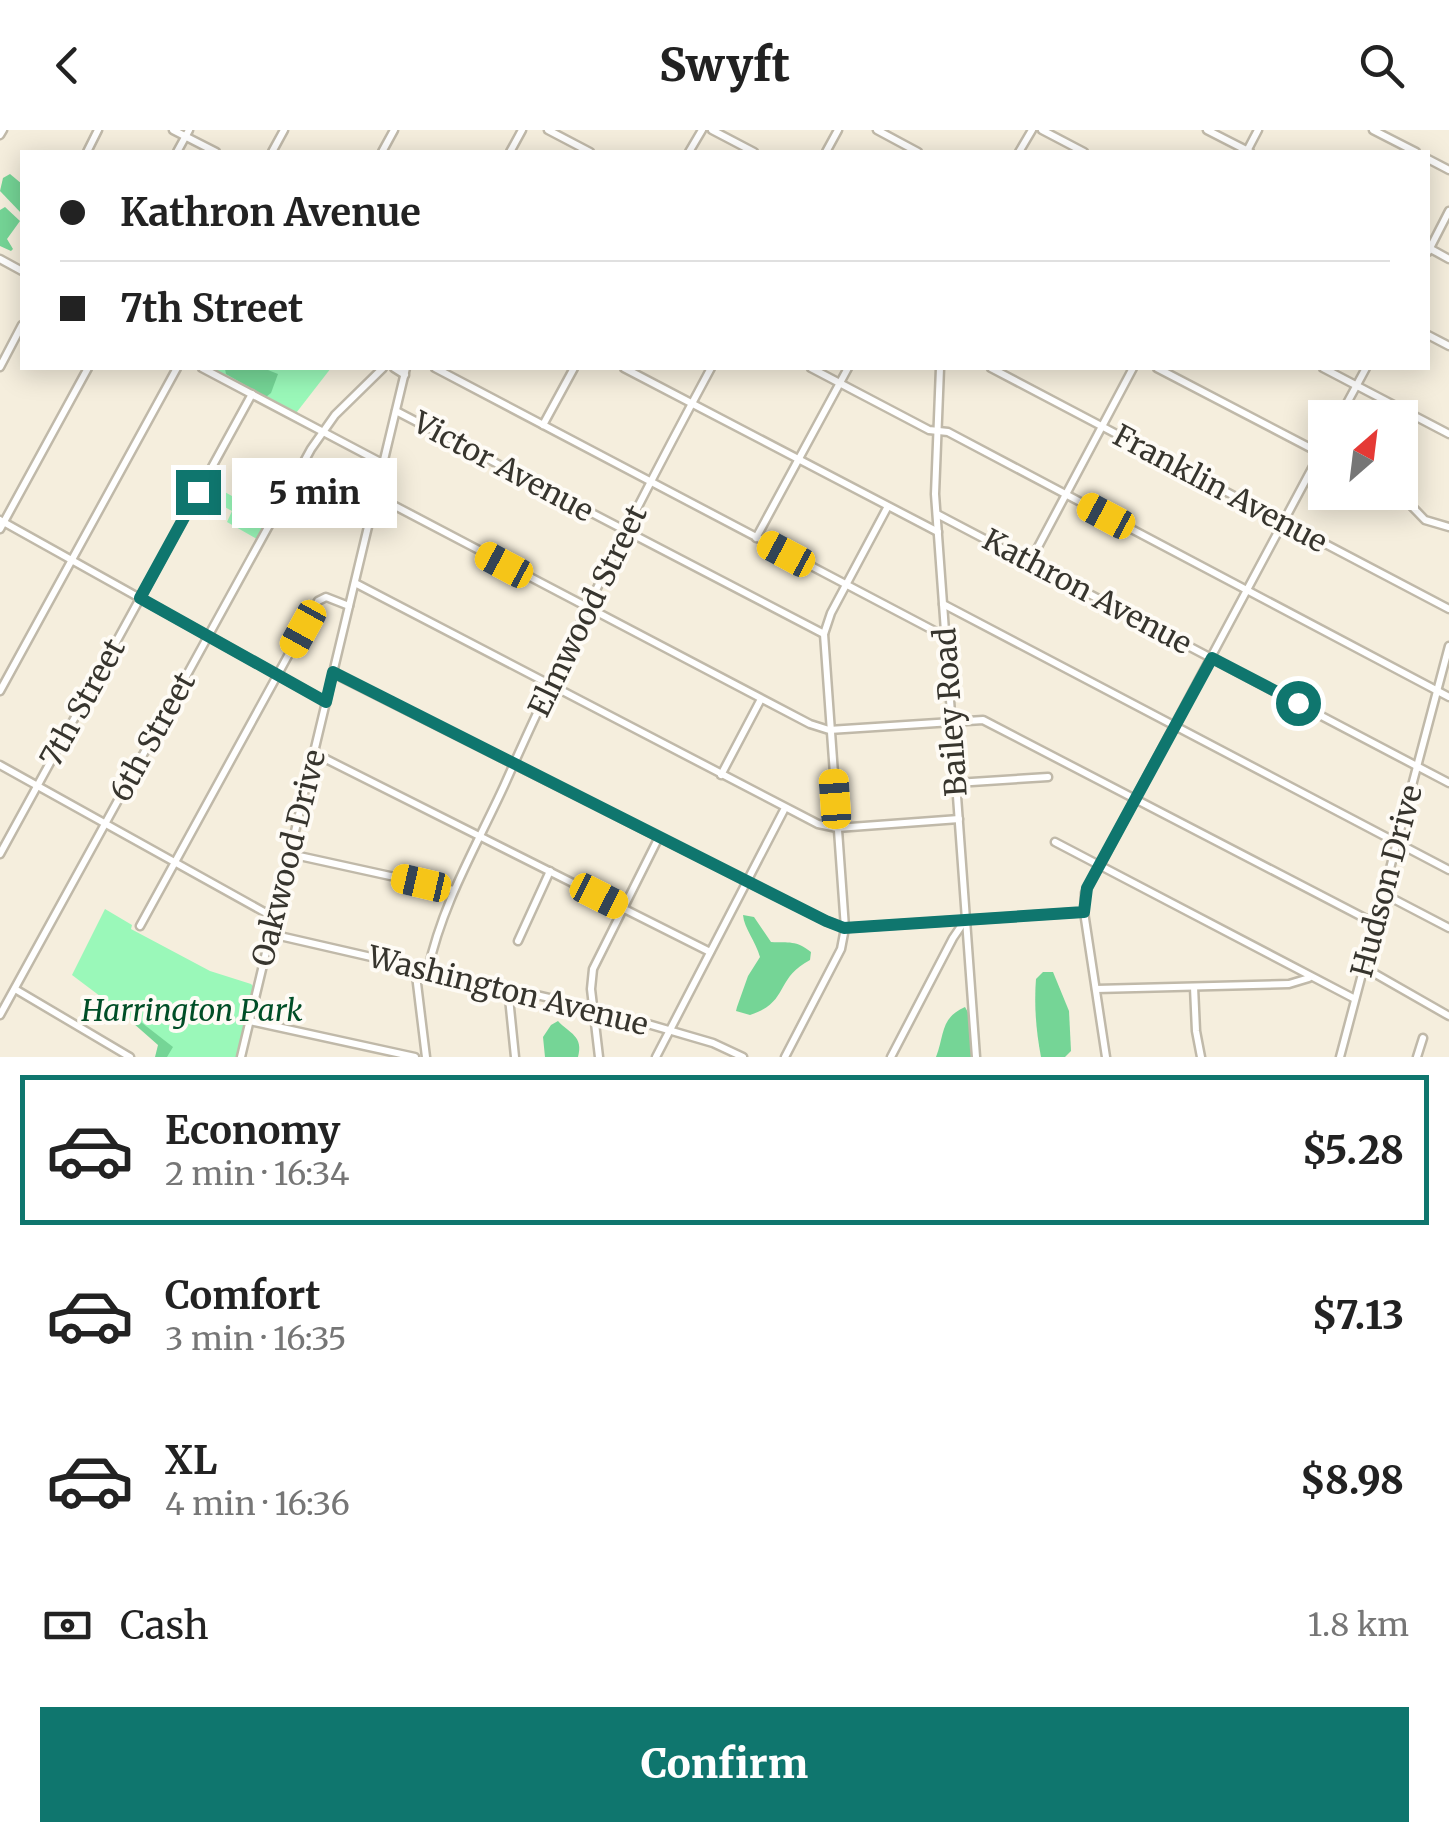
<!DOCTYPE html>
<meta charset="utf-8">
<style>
body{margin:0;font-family:Merriweather,serif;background:#f2f2f2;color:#222;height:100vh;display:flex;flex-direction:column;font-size:38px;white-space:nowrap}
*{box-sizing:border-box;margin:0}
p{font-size:32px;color:#767676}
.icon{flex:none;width:55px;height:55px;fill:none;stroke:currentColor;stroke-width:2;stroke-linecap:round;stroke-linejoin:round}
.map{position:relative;height:927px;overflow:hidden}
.sheet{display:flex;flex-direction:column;background:#fff;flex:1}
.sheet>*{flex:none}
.guide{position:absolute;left:20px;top:20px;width:1410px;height:220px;border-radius:0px;box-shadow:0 5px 25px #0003;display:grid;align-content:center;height:220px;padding:0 40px;background:#fff}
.needle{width:65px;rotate:28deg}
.fabs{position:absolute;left:1308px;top:270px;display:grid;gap:20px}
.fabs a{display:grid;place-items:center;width:110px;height:110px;border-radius:0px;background:#fff;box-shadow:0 5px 25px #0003;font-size:50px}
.end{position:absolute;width:45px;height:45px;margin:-22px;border:12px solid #0f766e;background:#fff;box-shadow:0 0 0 5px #fff}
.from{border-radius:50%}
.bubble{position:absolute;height:70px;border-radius:0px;background:#fff;box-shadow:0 5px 25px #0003;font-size:32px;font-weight:800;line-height:70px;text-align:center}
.car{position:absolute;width:30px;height:60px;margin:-30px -15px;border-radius:12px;box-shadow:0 0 8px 2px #0007;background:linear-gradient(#f5c518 24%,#345 0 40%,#f5c518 0 76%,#345 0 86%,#f5c518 0)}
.guide b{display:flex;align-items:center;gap:35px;height:95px;font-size:38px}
.guide b+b{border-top:2px solid #e0e0e0}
.guide i{width:25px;height:25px;background:#222}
ul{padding:18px 0 0;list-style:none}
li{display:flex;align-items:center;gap:30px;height:150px;margin:0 20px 15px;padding:0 20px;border:5px solid transparent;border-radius:0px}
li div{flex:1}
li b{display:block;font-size:38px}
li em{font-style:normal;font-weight:800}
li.active{border-color:#0f766e}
li>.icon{width:90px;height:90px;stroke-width:1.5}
.pay{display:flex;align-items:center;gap:25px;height:110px;padding:0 40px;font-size:38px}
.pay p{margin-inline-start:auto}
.action{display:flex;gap:20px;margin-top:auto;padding:20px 40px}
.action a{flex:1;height:115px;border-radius:0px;background:#0f766e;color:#fff;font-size:40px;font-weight:800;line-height:115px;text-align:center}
header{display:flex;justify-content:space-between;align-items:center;height:130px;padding:0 40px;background:#fff;font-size:45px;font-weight:800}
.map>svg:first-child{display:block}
.green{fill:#9af8b9}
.forest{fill:#75d596}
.water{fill:#7de6fd}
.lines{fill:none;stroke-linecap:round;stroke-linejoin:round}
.minor-casing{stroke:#c0b9a9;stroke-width:11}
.minor{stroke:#fff;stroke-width:6}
.route{stroke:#0f766e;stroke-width:12}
.labels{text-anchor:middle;stroke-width:8;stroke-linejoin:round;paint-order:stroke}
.street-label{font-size:30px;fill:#37352e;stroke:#fefbf5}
.park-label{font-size:30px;font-style:italic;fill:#004e27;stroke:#fefbf5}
</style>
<header><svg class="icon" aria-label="back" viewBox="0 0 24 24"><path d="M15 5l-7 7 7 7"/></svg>Swyft<svg class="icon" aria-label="search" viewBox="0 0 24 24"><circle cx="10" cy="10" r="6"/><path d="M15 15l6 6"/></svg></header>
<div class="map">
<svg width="1449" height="927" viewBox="0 0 1449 927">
<rect width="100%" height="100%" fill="#f5eedd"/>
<g class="green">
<polygon points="208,238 331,238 293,287 207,240"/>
<polygon points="207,352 239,370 245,360 275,376 257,409 227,392 232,381 201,364"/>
<polygon points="105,779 132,795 131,799 210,841 251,854 257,860 241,927 157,927 161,912 72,845"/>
</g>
<g class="forest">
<polygon points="10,44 22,54 22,84 0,61 3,48"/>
<polygon points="5,77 20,91 7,109 13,119 11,121 0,116 0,80"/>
<polygon points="263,238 278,244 271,263 266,267 226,244 225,239"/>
<path d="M 743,785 L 754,787 L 771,812 C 789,813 796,810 811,822 L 810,830 C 774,849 790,872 750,885 L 736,881 L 737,877 L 748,846 L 760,827 C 756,812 744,798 743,785 Z"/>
<path d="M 1043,842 L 1053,842 L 1069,881 L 1071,921 L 1065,927 L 1041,927 C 1036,901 1034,875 1036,849 Z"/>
<path d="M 965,877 L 971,888 L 973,927 L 936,927 C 945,904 940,888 965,877 Z"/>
<polygon points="137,889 173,917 167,927 155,927 158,915 133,893"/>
<path d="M 558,891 C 569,903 584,906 578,927 L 545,927 L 543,907 L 551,895 Z"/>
</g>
<polygon class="water" points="252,369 262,379 258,390 252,394 243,391 237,375 242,370"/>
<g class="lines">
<defs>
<g id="minor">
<polyline points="173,0 216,22"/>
<polyline points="548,0 590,22"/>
<polyline points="712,0 754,22"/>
<polyline points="877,0 918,22"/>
<polyline points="1042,0 1084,22"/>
<polyline points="1207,0 1250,22"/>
<polyline points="1373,0 1416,22"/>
<polyline points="0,5 3,0"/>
<polyline points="1247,21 1258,0"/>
<polyline points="87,22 98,0"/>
<polyline points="177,22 189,0"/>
<polyline points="272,22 284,0"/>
<polyline points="382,22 394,0"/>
<polyline points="510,22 522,0"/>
<polyline points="689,22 702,0"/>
<polyline points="826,22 838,0"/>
<polyline points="1019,22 1032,0"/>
<polyline points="1428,29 1449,40"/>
<polyline points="1429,118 1449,129"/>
<polyline points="1428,122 1449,81"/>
<polyline points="0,129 22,141"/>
<polyline points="1428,205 1449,216"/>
<polyline points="0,237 22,195"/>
<polyline points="202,238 384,334"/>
<polyline points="394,238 405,245"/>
<polyline points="435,238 946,507"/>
<polyline points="624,238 938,402"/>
<polyline points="811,238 929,300 948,302 1449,567"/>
<polyline points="940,238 935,364 976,927"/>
<polyline points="991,238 1449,479"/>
<polyline points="1157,238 1320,323"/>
<polyline points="1323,238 1449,304"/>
<polyline points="396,281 824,504"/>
<polyline points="1339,288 1366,238"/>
<polyline points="543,295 574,238"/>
<polyline points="1399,363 1425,390 1449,397"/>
<polyline points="376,366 810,594 829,600 983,590 1376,794"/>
<polyline points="937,384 1449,653"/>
<polyline points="0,390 326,572"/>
<polyline points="0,399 88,238"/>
<polyline points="756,408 848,238"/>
<polyline points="1030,432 1133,238"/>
<polyline points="355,453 818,694 837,698 959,689"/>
<polyline points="943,474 1449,740"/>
<polyline points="333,543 826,791 845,798 1084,782"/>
<polyline points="0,561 177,238"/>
<polyline points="314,623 710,822"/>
<polyline points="0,635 275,788"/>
<polyline points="721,645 761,569"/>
<polyline points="956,653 1048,647"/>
<polyline points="1055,712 1355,869"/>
<polyline points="0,724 252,264"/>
<polyline points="290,724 454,760"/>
<polyline points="1384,764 1449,798"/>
<polyline points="140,796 318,471 326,467 349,476"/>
<polyline points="271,804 593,878 713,913 743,927"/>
<polyline points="518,811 550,741"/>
<polyline points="415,837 426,927"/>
<polyline points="1365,838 1449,886"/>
<path d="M 428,840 C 442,774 476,717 504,656 C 567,514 637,375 711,238"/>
<polyline points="1194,857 1196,901 1201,927"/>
<polyline points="508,858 515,927"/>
<polyline points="15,859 130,927"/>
<polyline points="1096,859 1289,854 1309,848"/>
<polyline points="0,885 311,319 335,285 383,238"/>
<polyline points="250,891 415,927"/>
<polyline points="241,927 406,238"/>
<polyline points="599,927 591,859 593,839 659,707"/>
<polyline points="656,927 785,678"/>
<polyline points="785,927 841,819 845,798 824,504 831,483 887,378"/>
<polyline points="891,927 953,808 966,789"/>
<polyline points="1106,927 1084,782 1085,763 1325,314"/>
<polyline points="1340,927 1449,516"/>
<polyline points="1417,927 1423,908"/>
</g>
</defs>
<use href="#minor" class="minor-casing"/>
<use href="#minor" class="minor"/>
</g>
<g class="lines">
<polyline class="route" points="198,362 140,468 326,572 333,542 826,791 844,798 1084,782 1087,758 1212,528 1298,573"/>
</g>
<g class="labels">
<g class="street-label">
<text transform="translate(503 337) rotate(28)" y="10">Victor Avenue</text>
<text transform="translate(1220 359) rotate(28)" y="10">Franklin Avenue</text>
<text transform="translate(1087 462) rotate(28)" y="10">Kathron Avenue</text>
<text transform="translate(588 481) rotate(-64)" y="10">Elmwood Street</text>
<text transform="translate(83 573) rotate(-61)" y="10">7th Street</text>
<text transform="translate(951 582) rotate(-94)" y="10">Bailey Road</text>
<text transform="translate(153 607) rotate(-61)" y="10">6th Street</text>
<text transform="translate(289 728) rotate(-76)" y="10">Oakwood Drive</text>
<text transform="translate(1387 751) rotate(-75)" y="10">Hudson Drive</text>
<text transform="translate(508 861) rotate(14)" y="10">Washington Avenue</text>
</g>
<g class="park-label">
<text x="192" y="891">Harrington Park</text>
</g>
</g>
</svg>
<div class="fabs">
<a><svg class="needle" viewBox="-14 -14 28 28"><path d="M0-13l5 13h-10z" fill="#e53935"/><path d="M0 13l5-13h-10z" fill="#767676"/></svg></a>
</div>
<i class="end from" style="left:1298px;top:573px"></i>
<i class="end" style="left:198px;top:362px"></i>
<div class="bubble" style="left:232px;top:328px;width:165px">5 min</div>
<i class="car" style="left:1106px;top:386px;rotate:298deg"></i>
<i class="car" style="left:786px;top:424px;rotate:298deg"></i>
<i class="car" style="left:504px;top:435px;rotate:298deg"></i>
<i class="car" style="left:303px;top:499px;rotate:209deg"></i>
<i class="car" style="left:835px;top:669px;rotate:356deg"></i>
<i class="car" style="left:421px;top:753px;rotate:283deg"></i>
<i class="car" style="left:599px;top:766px;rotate:117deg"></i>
<div class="guide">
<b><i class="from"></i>Kathron Avenue</b>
<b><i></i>7th Street</b>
</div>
</div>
<section class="sheet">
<ul>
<li class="active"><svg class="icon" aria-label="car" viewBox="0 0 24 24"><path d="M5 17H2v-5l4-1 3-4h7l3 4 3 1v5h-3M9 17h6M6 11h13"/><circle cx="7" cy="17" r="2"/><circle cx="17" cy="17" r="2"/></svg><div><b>Economy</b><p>2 min · 16:34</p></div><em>$5.28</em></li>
<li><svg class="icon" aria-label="car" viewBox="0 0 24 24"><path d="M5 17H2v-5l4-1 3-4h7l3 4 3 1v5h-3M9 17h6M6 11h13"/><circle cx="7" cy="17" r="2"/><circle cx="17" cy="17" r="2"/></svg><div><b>Comfort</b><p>3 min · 16:35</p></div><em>$7.13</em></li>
<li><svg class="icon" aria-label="car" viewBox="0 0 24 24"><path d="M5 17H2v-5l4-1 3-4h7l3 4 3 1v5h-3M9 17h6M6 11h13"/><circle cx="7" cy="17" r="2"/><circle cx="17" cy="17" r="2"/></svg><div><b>XL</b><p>4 min · 16:36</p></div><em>$8.98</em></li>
</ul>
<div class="pay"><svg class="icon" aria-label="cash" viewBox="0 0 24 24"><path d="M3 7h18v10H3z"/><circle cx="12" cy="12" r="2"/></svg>Cash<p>1.8 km</p></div>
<div class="action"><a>Confirm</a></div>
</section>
